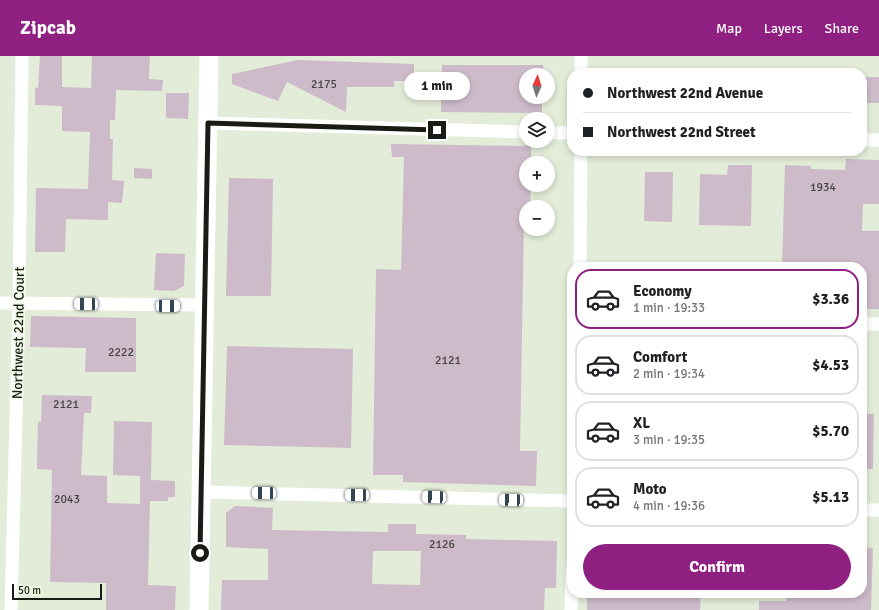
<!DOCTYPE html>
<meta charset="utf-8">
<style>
body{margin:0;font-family:Signika,sans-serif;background:#f2f2f2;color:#202124;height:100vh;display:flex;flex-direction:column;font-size:15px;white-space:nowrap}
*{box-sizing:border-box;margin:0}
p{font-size:13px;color:#757577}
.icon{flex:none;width:22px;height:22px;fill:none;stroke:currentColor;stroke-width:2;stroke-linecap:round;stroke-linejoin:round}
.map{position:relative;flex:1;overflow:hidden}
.details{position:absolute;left:567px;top:206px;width:300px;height:336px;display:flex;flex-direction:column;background:#fff;border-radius:16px;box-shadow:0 2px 6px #0003}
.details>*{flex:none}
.hud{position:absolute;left:567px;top:12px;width:300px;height:88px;border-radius:16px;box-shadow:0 2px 6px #0003;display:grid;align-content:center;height:88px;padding:0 16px;background:#fff}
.needle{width:26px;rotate:3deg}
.controls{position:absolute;left:519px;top:12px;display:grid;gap:8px}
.controls a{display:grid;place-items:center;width:36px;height:36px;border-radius:50%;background:#fff;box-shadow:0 2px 6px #0003;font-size:20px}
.scale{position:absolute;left:12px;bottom:10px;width:90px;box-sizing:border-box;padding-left:4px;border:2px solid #191c15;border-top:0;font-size:11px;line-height:14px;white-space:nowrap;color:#191c15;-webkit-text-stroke:3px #f0f9e5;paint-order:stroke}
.end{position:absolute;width:18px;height:18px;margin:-9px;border:5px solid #191c15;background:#fff;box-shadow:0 0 0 2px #fff}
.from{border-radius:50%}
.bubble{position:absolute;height:28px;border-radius:14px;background:#fff;box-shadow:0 2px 6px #0003;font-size:13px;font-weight:700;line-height:28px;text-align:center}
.car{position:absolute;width:12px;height:24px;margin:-12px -6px;border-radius:5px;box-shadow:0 0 3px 1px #0007;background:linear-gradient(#fff 24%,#345 0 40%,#fff 0 76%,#345 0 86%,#fff 0)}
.hud b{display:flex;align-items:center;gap:14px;height:38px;font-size:15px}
.hud b+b{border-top:1px solid #e0e0e0}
.hud i{width:10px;height:10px;background:#202124}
ul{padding:7px 0 0;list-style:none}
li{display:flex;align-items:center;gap:12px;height:60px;margin:0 8px 6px;padding:0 8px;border:2px solid #e0e0e0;border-radius:16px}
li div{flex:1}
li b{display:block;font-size:15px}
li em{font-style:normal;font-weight:700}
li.current{border-color:#8f2082}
li>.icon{width:36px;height:36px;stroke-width:1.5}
.action{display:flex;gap:8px;margin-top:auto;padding:8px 16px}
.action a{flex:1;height:46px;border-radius:24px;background:#8f2082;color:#fff;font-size:16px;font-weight:700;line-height:46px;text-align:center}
header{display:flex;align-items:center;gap:24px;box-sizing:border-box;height:56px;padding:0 20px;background:#8f2082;color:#fff}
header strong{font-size:19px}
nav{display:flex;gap:22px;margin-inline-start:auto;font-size:14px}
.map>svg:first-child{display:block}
.building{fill:#cdbbc9;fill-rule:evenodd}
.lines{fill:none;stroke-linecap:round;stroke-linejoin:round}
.minor{stroke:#fff;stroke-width:13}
.secondary{stroke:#fff;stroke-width:19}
.route{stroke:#191c15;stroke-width:5}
.labels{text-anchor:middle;stroke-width:3;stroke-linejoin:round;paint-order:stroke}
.number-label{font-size:12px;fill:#464442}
.street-label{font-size:14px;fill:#191c15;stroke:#f0f9e5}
</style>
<header>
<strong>Zipcab</strong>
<nav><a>Map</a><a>Layers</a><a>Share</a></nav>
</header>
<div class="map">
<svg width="879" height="554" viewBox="0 0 879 554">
<rect width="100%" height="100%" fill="#e3ecd8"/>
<g class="building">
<polygon points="40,0 62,0 62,31 91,32 92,0 150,0 149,23 163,24 162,35 116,34 115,64 110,64 110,83 113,83 112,124 124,125 122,147 108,146 108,164 66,163 65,196 35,196 36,132 88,133 90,76 62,75 62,50 35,49 35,31 38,32"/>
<polygon points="298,4 414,8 414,25 394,25 394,31 347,31 346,56 287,26 278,45 232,28 232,18"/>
<polygon points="442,9 543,9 543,19 526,19 526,41 542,41 542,57 441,56"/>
<rect x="862" y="21" width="17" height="26"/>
<polygon points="166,37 189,37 188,63 166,62"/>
<polygon points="391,88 531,90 531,107 526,107 526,129 531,129 530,151 526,151 526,163 524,163 520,395 537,395 536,430 403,426 403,419 373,419 376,213 401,214 404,101 392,101"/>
<polygon points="846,103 879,104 879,148 863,148 862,175 879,175 879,253 863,253 864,222 862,222 862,211 782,211 785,109 811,110 811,113 845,114"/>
<polygon points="728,109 752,109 751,170 699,169 700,118 727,119"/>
<polygon points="134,112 152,113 152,123 134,122"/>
<polygon points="645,116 673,116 672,166 644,165"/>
<polygon points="229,122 273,123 271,240 226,240"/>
<polygon points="156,197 185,198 184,230 174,235 154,234"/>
<polygon points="31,260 136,262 136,316 85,316 86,292 30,291"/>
<polygon points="227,290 353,293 351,392 224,389"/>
<polygon points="42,339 92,340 91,357 84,357 81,419 107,420 107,447 140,448 140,420 113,419 114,365 152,366 151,424 175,425 175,441 168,441 168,445 150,445 148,529 176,530 175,554 106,554 106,527 50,526 52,414 37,413 38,366 41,366"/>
<polygon points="862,358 874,358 873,413 862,413"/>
<path d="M 235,450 L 273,452 L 272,474 L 388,476 L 388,468 L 416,468 L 416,478 L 466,479 L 466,483 L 557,485 L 556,532 L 545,532 L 544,554 L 221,554 L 222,524 L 268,524 L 268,493 L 226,491 L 226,457 ZM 373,495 L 421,495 L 420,529 L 372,528 Z"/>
<polygon points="862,491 873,492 871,554 759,554 759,545 786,545 787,537 862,537"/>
<polygon points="587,537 678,539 678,537 701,537 700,554 587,554"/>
</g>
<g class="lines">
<g class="minor">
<polyline points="581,0 581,17"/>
<polyline points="208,67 526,76"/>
<polyline points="548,77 572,77"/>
<polyline points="862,84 879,84"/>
<polyline points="580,211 581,95"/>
<polyline points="0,247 205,249"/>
<polyline points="862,268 879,268"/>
<polyline points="202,436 572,445"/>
<polyline points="862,454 879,454"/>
<polyline points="11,554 19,247 22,0"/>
<polyline points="571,554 572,514"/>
</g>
<polyline class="secondary" points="199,554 209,0"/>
</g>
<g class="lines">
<polyline class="route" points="200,497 208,67 437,74"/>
</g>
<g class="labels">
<g class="number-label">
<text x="324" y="32">2175</text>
<text x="823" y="135">1934</text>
<text x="121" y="300">2222</text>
<text x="448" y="308">2121</text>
<text x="66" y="352">2121</text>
<text x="67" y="447">2043</text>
<text x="442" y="492">2126</text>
</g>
<g class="street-label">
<text transform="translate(18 277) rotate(-89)" y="5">Northwest 22nd Court</text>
</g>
</g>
</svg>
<div class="controls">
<a><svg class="needle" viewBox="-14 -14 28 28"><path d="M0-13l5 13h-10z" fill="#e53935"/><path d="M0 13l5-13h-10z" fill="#757577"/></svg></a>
<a><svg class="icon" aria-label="layers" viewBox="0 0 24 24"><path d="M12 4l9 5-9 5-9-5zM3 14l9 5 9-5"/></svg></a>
<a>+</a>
<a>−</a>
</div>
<div class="scale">50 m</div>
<i class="end from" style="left:200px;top:497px"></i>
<i class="end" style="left:437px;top:74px"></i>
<div class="bubble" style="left:404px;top:16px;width:66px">1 min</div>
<i class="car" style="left:86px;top:248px;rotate:271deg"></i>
<i class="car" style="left:168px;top:250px;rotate:90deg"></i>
<i class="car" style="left:264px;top:437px;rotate:271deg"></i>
<i class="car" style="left:357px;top:439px;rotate:271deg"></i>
<i class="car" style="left:434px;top:441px;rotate:272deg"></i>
<i class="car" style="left:511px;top:444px;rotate:272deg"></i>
<div class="hud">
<b><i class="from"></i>Northwest 22nd Avenue</b>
<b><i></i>Northwest 22nd Street</b>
</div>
<section class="details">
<ul>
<li class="current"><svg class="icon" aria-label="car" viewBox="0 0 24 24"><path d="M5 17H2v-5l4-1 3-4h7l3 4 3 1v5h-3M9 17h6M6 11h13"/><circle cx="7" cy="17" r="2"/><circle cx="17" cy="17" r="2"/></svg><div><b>Economy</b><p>1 min · 19:33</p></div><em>$3.36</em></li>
<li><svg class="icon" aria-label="car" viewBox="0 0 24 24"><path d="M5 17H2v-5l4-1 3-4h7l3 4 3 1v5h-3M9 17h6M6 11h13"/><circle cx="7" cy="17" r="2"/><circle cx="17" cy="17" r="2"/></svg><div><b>Comfort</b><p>2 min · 19:34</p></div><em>$4.53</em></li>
<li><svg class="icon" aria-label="car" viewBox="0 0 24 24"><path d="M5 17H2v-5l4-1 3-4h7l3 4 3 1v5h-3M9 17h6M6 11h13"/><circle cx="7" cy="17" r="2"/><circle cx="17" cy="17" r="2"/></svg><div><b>XL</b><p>3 min · 19:35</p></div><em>$5.70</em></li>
<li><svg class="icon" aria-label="car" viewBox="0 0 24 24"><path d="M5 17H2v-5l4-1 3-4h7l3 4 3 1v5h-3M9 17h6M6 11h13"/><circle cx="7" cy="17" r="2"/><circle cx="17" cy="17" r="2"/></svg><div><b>Moto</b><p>4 min · 19:36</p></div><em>$5.13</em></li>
</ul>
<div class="action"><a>Confirm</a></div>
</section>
</div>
